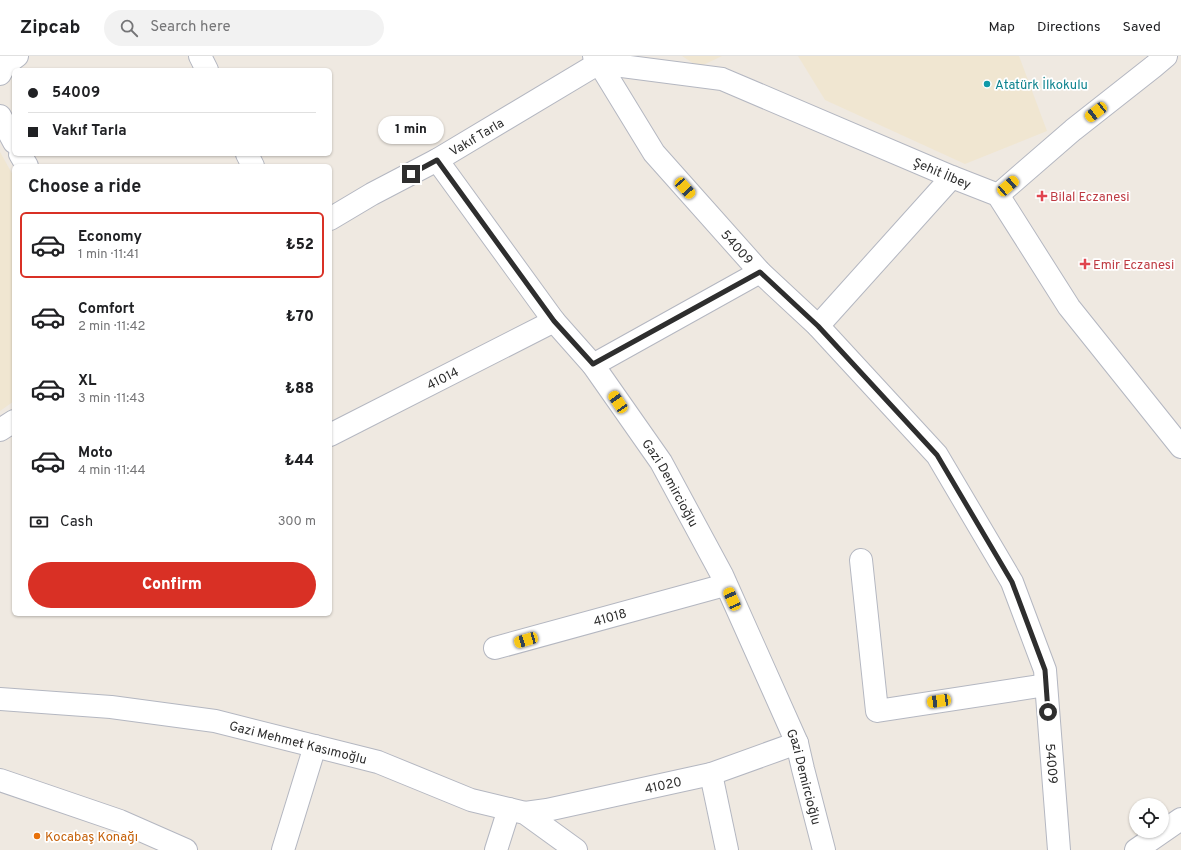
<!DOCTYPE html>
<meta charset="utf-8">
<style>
body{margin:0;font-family:Overpass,sans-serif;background:#f2f2f2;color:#202124;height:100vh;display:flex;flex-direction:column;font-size:15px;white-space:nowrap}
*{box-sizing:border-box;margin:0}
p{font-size:13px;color:#757577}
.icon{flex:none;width:22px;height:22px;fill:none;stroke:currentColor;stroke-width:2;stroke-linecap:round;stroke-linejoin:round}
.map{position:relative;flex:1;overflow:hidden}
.sheet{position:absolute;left:12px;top:108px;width:320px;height:452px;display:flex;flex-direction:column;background:#fff;border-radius:6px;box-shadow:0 1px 3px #0004}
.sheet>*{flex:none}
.guide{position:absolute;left:12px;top:12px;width:320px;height:88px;border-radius:6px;box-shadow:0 1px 3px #0004;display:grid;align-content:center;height:88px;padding:0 16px;background:#fff}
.controls{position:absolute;left:1129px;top:742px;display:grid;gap:8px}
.controls a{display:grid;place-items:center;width:40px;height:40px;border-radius:50%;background:#fff;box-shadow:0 1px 3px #0004;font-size:20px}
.end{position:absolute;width:18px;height:18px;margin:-9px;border:5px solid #2e2e2e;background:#fff;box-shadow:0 0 0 2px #fff}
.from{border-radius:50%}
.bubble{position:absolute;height:28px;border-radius:14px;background:#fff;box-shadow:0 1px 3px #0004;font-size:13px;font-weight:800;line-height:28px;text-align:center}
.car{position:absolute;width:12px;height:24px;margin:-12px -6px;border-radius:5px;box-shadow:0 0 3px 1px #0007;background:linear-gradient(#f5c518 24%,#345 0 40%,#f5c518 0 76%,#345 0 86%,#f5c518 0)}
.guide b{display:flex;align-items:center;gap:14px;height:38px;font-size:15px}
.guide b+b{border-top:1px solid #e0e0e0}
.guide i{width:10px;height:10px;background:#202124}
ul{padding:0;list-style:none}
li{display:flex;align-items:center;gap:12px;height:66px;margin:0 8px 6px;padding:0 8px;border:2px solid transparent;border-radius:6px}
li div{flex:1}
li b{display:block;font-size:15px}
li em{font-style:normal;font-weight:800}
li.active{border-color:#d93025}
li>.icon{width:36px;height:36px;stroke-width:1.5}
h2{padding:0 16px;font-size:18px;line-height:48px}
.pay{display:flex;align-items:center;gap:10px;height:44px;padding:0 16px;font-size:15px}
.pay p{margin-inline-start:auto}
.primary-button{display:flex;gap:8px;margin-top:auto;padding:8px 16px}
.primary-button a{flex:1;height:46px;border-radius:24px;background:#d93025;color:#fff;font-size:16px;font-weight:800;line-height:46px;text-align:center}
header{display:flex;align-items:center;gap:24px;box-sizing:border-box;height:56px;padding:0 20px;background:#fff;border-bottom:1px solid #e0e0e0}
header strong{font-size:19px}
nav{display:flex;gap:22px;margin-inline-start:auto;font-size:14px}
.search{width:280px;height:36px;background:#f2f2f2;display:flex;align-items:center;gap:10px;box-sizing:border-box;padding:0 14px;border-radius:22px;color:#757577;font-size:15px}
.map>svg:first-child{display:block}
.education{fill:#f0e6d1}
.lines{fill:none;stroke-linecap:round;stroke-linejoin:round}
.street-casing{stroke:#b4b7c1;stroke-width:24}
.street{stroke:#fff;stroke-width:22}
.route{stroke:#2e2e2e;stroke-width:5}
.culture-dot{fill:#0f9aa8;stroke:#fff;stroke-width:1.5}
.health-dot{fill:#e0444e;stroke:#fff;stroke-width:1.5}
.food-dot{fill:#e8710a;stroke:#fff;stroke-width:1.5}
.labels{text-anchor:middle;stroke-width:3.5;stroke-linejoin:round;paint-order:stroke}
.culture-label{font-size:13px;fill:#0d838f;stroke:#fff;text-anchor:start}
.street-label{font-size:13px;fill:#2e2e2e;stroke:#fff}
.health-label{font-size:13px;fill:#be3a42;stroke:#fff;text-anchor:start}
.food-label{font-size:13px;fill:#c56008;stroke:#fff;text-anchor:start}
</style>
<header>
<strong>Zipcab</strong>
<div class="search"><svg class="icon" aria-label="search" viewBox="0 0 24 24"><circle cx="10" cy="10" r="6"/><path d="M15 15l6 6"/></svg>Search here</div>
<nav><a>Map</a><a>Directions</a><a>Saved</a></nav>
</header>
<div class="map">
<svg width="1181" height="794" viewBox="0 0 1181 794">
<rect width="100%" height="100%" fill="#efe9e1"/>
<g class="education">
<polygon points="682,0 722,0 699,11"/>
<polygon points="798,0 1019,0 1047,75 965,108 825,44"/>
<polygon points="0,96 14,121 14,345 0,355"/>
</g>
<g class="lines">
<defs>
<g id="street">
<polyline points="200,0 207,14"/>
<path id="s1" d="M 594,0 L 599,7 L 722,23 L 952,121 L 998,139 L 1069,251 L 1181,391"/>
<polyline points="0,18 5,9 17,0"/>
<polyline points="0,60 14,86"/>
<polyline points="20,98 27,110"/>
<polyline points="247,98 253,110"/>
<path id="s2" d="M 437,104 L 554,265 L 593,309 L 661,406 L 722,519 L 797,687 L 803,713 L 824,794"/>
<polyline points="998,139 1073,74 1153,11 1166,0"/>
<path id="s3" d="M 330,163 L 372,138 L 437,104 L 599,7 L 654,97 L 760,216 L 818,270 L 937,399 L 1012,526 L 1045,614 L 1059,794"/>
<polyline points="818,270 952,121"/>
<polyline points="593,309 760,216"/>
<polyline points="0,374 14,365"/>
<path id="s4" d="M 330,379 L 554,265"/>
<polyline points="861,504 877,655 1046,629"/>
<path id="s5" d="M 495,592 L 725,529"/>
<path id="s6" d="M 0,643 L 111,651 L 215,665 L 378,706 L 471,744 L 525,757 L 576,794"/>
<polyline points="711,718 727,794"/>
<polyline points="0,724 120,765 186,794"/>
<path id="s7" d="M 525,757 L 547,754 L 711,718 L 797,687"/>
<polyline points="283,794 315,690"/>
<polyline points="496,794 509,753"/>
<polyline points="1136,794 1181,763"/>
</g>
</defs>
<use href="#street" class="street-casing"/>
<use href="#street" class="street"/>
</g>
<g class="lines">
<polyline class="route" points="411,118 437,104 554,265 593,308 760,216 818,270 937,399 1012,526 1045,614 1048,656"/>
</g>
<circle class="culture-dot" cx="987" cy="28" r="4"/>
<g class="health-dot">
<path d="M1040 134h4v4h4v4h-4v4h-4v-4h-4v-4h4z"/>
<path d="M1083 202h4v4h4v4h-4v4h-4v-4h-4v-4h4z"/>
</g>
<circle class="food-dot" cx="37" cy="780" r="4"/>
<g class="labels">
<g class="culture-label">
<text x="995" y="33">Atatürk İlkokulu</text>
</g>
<g class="street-label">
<text dy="5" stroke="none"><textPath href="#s3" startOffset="168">Vakıf Tarla</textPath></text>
<text dy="5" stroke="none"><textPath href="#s1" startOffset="372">Şehit İlbey</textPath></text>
<text dy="5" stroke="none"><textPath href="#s3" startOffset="542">54009</textPath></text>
<text dy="5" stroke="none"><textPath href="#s4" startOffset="126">41014</textPath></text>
<text dy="5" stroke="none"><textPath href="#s2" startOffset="399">Gazi Demircioğlu</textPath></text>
<text dy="5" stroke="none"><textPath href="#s5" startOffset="119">41018</textPath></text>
<text dy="5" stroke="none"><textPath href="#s6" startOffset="302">Gazi Mehmet Kasımoğlu</textPath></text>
<text dy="5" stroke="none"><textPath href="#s3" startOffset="1166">54009</textPath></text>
<text dy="5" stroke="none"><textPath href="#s2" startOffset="723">Gazi Demircioğlu</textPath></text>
<text dy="5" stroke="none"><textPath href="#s7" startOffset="141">41020</textPath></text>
</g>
<g class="health-label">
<text x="1050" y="145">Bilal Eczanesi</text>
<text x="1093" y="213">Emir Eczanesi</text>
</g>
<g class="food-label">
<text x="45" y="785">Kocabaş Konağı</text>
</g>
</g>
</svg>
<div class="controls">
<a><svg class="icon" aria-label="locate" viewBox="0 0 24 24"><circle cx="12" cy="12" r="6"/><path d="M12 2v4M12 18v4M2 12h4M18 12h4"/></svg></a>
</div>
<i class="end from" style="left:1048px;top:656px"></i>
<i class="end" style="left:411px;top:118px"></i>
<div class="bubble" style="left:378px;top:60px;width:66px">1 min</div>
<i class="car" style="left:1096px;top:56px;rotate:232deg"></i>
<i class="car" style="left:1008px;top:130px;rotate:49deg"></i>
<i class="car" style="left:685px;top:132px;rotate:138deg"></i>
<i class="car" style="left:618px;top:346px;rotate:326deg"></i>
<i class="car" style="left:732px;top:543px;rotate:336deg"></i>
<i class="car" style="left:526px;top:584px;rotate:254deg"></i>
<i class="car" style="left:939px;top:645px;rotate:262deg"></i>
<div class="guide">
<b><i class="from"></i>54009</b>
<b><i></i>Vakıf Tarla</b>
</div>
<section class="sheet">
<h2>Choose a ride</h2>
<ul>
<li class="active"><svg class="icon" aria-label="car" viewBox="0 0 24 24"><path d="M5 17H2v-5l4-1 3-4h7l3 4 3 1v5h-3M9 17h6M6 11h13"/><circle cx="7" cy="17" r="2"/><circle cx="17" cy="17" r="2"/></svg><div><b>Economy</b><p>1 min · 11:41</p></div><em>₺52</em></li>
<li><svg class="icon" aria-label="car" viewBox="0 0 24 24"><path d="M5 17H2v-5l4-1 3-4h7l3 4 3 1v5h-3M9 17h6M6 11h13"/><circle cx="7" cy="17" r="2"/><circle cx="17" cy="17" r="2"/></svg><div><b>Comfort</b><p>2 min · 11:42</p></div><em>₺70</em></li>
<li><svg class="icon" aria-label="car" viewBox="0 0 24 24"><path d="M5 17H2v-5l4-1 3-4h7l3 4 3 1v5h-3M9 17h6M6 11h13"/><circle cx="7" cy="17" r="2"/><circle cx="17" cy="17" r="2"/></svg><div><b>XL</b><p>3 min · 11:43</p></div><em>₺88</em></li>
<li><svg class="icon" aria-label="car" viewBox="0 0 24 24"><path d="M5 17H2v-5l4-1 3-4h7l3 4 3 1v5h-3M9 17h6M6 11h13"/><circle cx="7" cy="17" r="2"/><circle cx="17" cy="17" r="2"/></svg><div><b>Moto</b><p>4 min · 11:44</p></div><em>₺44</em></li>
</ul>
<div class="pay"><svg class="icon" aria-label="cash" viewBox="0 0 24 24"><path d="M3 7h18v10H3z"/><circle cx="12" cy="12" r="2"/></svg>Cash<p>300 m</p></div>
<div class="primary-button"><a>Confirm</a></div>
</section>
</div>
